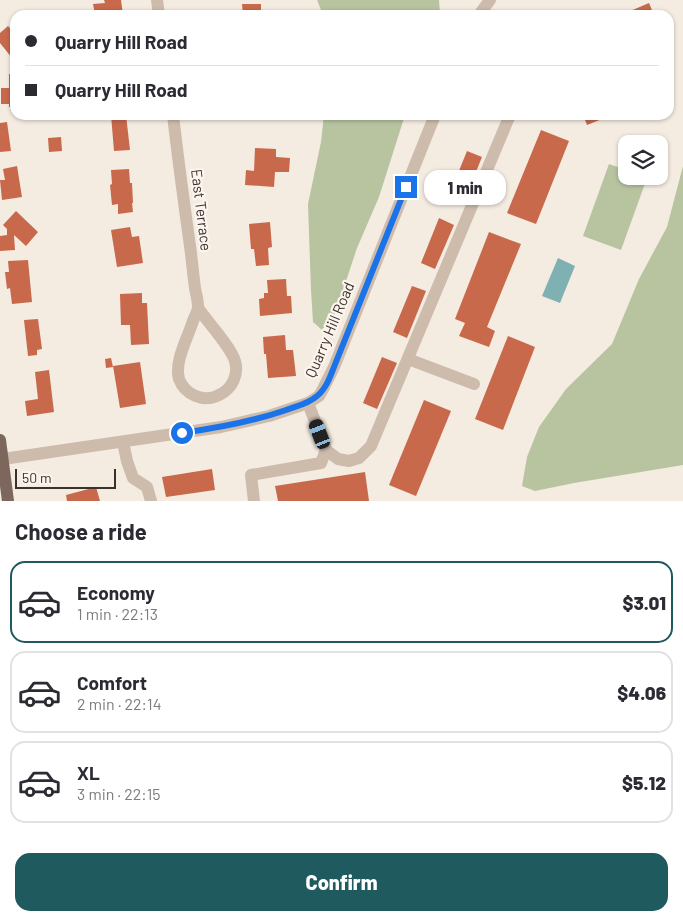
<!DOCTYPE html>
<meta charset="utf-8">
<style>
body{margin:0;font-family:Barlow,sans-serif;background:#f2f2f3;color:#2b2b33;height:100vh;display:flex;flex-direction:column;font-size:19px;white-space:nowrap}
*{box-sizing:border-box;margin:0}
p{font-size:16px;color:#7c7c81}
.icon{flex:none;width:28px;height:28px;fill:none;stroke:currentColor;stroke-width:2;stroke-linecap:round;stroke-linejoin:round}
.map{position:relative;height:501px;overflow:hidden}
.drawer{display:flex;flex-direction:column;background:#fff;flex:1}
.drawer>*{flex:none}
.top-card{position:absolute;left:10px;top:10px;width:664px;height:110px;border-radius:15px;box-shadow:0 1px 4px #0004;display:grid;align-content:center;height:110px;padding:0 15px;background:#fff}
.controls{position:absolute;left:618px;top:135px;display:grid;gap:10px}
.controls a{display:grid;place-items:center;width:50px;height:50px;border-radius:10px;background:#fff;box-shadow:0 1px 4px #0004;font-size:25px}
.scale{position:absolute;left:15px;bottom:12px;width:101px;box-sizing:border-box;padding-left:5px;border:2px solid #3b302b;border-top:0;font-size:14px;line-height:18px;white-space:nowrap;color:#3b302b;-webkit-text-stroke:4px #fbf5ee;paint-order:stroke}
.end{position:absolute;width:22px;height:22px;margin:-11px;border:6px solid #1a73e8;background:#fff;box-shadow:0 0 0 2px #fff}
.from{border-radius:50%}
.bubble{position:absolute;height:35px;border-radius:15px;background:#fff;box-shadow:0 1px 4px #0004;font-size:16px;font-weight:800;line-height:35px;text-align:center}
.car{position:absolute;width:15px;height:30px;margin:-15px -8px;border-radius:6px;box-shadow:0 0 4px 1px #0007;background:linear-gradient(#222 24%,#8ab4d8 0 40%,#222 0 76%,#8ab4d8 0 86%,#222 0)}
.top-card b{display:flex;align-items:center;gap:18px;height:48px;font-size:19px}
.top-card b+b{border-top:1px solid #e1e1e2}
.top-card i{width:12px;height:12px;background:#2b2b33}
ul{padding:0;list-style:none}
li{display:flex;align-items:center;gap:15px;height:82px;margin:0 10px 8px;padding:0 5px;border:2px solid #e1e1e2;border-radius:15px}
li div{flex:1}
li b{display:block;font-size:19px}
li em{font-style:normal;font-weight:800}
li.on{border-color:#1f5a5e}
li>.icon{width:45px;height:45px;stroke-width:1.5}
h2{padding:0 15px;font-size:22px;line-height:60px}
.primary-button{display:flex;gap:10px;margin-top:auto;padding:10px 15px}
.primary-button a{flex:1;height:58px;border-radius:15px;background:#1f5a5e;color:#fff;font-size:20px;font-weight:800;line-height:58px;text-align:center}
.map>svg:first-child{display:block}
.green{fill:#b8c4a0}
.water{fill:#7fb0b2}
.building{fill:#c8694b}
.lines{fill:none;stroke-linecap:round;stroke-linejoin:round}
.minor{stroke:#cdbbac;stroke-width:12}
.major{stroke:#7d675c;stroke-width:12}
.route{stroke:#1a73e8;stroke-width:6}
.labels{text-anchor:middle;stroke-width:4.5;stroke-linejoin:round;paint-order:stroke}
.street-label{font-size:15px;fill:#3b302b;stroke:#fbf5ee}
</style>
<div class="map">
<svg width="683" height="501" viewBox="0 0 683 501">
<rect width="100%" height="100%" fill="#f4ebe1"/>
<g class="green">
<polygon points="317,0 439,0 440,15 323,15"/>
<polygon points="324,115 405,115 379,197 357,248 334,317 322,330 313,322 311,290 308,204 321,142"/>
<polygon points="609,164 626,170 626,176 643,176 647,178 621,250 583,236"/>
<polygon points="683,166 683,465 574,483 535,491 522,486 527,457 539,427 566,389 612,344 639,279 667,227"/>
</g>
<polygon class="water" points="558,258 575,266 560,303 542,296"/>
<g class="building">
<polygon points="104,0 121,0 123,15 95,15 93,4 105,3"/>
<polygon points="649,3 654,15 621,15"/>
<polygon points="242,4 261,4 261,15 243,15"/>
<polygon points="8,26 15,34 15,55 12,58 0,43 0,33"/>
<polygon points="9,74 15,74 15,107 9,107 9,104 1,104 1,88 9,88"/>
<polygon points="111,115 126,115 130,150 114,151"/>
<polygon points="583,115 612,115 587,125"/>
<polygon points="7,122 11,151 0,152 0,123"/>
<polygon points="541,130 569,141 536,224 507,213"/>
<polygon points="61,137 62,151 49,152 48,138"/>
<polygon points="255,148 276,149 276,157 290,158 289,172 275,172 274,187 245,185 246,170 254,171"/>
<polygon points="467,151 482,157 463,204 448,198"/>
<polygon points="17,166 22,197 2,200 0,180 5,180 3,169"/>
<polygon points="129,169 130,183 132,183 133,203 132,203 133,212 118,214 118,204 112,205 110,185 112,184 111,170"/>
<polygon points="16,211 38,232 26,246 14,235 15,250 0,251 0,236 7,235 7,229 3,225"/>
<polygon points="439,218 454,225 435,269 421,263"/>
<polygon points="270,222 272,247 268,248 269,265 256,266 254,249 251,249 249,224"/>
<polygon points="130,227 132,237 139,236 143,263 117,267 111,230"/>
<polygon points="489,232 521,244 487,327 495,331 489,347 459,336 465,323 455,319"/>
<polygon points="28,260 32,302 12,304 10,288 7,289 5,272 9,272 8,261"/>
<polygon points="286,279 287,296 291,296 292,313 260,316 259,299 264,298 264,293 268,293 267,280"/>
<polygon points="412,286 426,291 407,338 393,332"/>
<polygon points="142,293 142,303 147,303 149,344 131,345 130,325 121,325 120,294"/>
<polygon points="38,319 42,349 37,350 37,355 28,356 24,320"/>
<polygon points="285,335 286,350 293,350 296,376 268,378 266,354 264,354 263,337"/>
<polygon points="508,336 535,347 503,430 475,419"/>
<polygon points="382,357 397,363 377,409 363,403"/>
<polygon points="111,358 113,367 106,368 105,359"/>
<polygon points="140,362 146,404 120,408 113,366"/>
<polygon points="49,370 54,412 27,416 25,401 38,399 35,372"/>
<polygon points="424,400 451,411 416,496 389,485"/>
<polygon points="212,469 215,490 166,497 162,477"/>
<polygon points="365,472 369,501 278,501 275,486"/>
<polygon points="96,487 100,501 67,501 66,495"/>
</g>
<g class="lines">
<g class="minor">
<polyline points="157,0 159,15"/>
<polyline points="479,15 490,0"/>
<path d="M 173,115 C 178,159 184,203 190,246 C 192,260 193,274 195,288 C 196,294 198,300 198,307 C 198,311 195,316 193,321 C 188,337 174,362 179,379 C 185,395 204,403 219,395 C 232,389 239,375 235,361 C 231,347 207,321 198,308"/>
<polyline points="408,359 474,384"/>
<polyline points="308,403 326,450 338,459 349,461 359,458 371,446 510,115"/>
<polyline points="123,442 127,461 133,478 147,487 151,501"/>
<polyline points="3,459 221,427 269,416 308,403 319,396 323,389 334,367 435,115"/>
<polyline points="254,501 251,475 321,463 326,450"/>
</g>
<polyline class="major" points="0,440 8,501"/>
</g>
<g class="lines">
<path class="route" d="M 182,433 C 217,428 252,422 286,410 C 297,406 308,404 317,396 C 326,389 330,377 334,367 L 406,187"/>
</g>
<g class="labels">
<g class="street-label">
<text transform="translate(201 210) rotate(83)" y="5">East Terrace</text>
<text transform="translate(330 330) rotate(-67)" y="5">Quarry Hill Road</text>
</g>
</g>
</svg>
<div class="controls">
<a><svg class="icon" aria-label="layers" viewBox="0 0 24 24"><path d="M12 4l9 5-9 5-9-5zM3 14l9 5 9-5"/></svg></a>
</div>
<div class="scale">50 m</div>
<i class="end from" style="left:182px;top:433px"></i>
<i class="end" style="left:406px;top:187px"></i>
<div class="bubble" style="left:424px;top:170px;width:82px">1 min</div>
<i class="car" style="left:320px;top:434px;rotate:339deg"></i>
<div class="top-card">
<b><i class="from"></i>Quarry Hill Road</b>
<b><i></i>Quarry Hill Road</b>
</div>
</div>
<section class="drawer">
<h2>Choose a ride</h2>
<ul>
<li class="on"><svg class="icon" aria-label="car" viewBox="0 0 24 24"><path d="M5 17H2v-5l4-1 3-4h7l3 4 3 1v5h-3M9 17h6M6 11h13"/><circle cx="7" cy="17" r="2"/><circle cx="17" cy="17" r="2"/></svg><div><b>Economy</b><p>1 min · 22:13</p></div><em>$3.01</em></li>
<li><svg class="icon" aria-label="car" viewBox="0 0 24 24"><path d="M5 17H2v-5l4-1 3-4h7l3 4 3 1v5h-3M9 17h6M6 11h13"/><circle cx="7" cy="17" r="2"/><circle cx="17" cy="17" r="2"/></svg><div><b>Comfort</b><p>2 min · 22:14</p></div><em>$4.06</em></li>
<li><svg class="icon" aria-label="car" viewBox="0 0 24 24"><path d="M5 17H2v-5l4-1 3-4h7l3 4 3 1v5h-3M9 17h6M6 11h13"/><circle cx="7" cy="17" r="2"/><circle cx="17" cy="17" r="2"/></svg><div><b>XL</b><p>3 min · 22:15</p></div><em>$5.12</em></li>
</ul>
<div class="primary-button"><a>Confirm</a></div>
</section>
